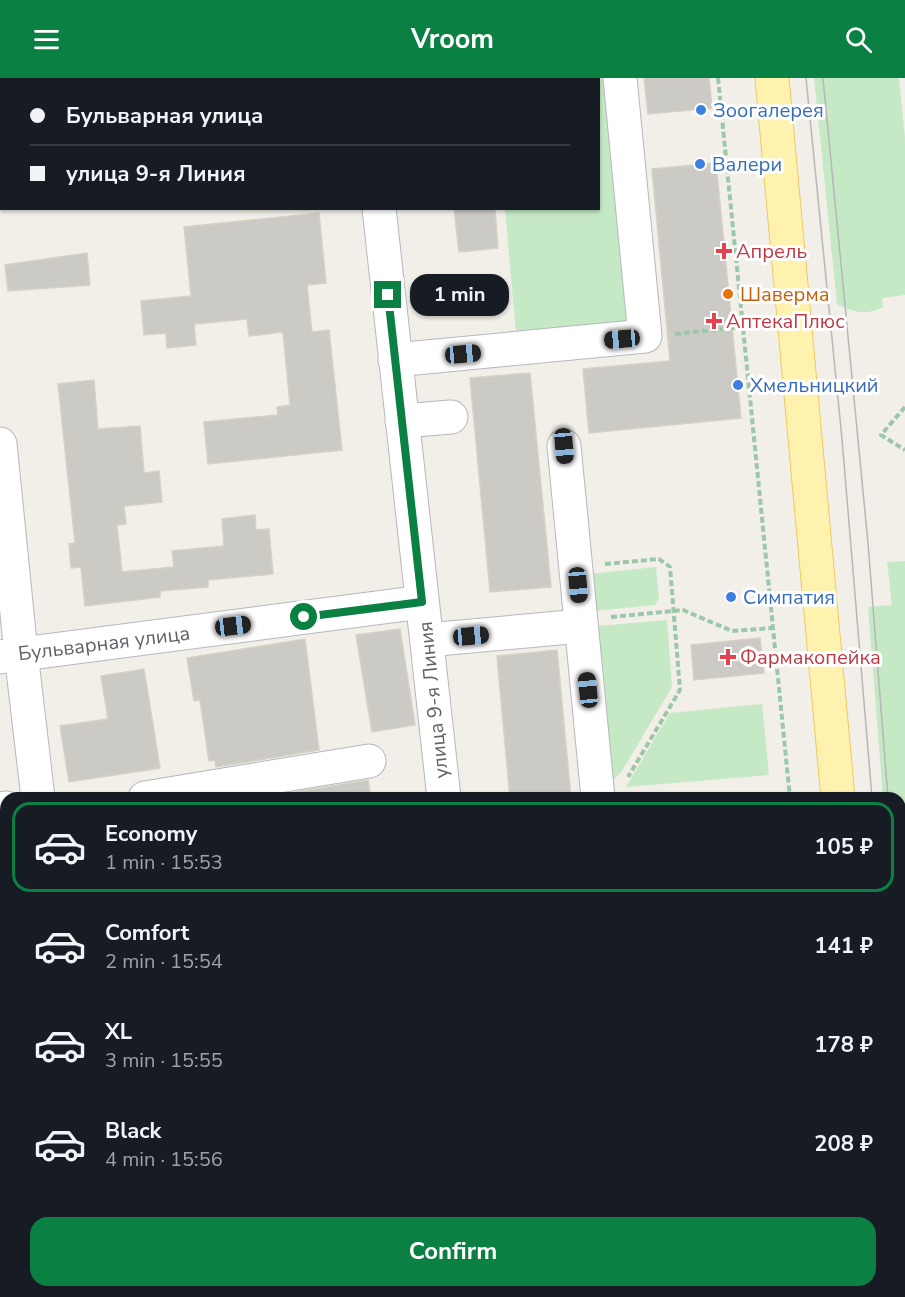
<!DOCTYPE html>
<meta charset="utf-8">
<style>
body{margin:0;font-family:"Nunito Sans",sans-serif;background:#20242c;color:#f1f3f6;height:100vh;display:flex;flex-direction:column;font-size:22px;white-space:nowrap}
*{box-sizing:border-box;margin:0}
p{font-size:20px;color:#9ea1a6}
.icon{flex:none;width:33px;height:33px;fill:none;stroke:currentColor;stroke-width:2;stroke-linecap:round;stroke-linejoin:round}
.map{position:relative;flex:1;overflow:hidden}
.sheet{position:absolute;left:0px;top:714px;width:906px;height:506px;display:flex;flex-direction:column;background:#171b24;border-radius:18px 18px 0 0;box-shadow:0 2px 4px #0004}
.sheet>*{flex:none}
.top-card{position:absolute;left:0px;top:0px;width:600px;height:132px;box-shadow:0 2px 4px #0004;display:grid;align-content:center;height:132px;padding:0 30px;background:#171b24}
.end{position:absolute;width:27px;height:27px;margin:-14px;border:8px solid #0b8043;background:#fff;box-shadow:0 0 0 3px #fff}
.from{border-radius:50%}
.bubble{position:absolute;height:42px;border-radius:18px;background:#171b24;box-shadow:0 2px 4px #0004;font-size:20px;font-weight:700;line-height:42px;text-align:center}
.car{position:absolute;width:18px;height:36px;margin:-18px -9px;border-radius:8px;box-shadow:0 0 4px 2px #0007;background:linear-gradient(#222 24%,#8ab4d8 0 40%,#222 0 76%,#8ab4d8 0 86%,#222 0)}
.top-card b{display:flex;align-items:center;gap:21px;height:57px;font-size:22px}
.top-card b+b{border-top:2px solid #363941}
.top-card i{width:15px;height:15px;background:#f1f3f6}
ul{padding:10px 0 0;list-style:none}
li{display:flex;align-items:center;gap:18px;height:90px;margin:0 12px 9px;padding:0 18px;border:3px solid transparent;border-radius:18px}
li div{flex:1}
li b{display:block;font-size:22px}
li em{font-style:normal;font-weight:700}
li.on{border-color:#0b8043}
li>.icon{width:54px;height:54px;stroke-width:1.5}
.action{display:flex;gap:12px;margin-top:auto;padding:12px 30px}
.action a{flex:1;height:69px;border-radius:18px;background:#0b8043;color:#fff;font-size:24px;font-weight:700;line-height:69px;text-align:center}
header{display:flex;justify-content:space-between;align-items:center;height:78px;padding:0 30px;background:#0b8043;color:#fff;font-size:27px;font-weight:700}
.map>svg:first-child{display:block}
.green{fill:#c5e8c5}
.building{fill:#cccac5;stroke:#d6d1c6;stroke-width:1.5}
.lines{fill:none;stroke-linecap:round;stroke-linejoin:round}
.minor-casing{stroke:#b5b8bc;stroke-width:35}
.major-casing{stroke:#f2c960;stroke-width:35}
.path{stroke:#9cc7a9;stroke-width:4;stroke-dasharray:6 3;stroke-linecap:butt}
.minor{stroke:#fff;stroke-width:33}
.major{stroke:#fff2af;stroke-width:33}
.tram{stroke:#b6b7b8;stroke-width:1.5}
.route{stroke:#0b8043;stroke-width:8}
.shop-dot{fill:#3f7fe0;stroke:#fff;stroke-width:2}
.health-dot{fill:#e0444e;stroke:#fff;stroke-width:2}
.food-dot{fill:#e8710a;stroke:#fff;stroke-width:2}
.labels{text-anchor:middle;stroke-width:6;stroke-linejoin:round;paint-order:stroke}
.shop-label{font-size:20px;fill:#366cbe;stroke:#fff;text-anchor:start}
.health-label{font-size:20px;fill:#be3a42;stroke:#fff;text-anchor:start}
.food-label{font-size:20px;fill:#c56008;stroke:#fff;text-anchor:start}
.street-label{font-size:20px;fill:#5f6368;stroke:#fff}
</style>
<header><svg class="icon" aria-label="menu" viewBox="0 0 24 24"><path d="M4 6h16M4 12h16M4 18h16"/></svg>Vroom<svg class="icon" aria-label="search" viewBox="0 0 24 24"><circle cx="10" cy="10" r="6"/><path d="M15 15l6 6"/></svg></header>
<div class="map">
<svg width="905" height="1219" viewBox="0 0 905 1219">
<rect width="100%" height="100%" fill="#f1efe8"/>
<g class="green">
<polygon points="414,0 609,0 631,244 516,254 505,131 598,130 598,2"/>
<path d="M 814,0 L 899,0 L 905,60 L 905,217 L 882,220 L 883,229 C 868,238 851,234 837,226 Z"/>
<polygon points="905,483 905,1007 900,942 900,720 883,720 868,529 892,527 887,484"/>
<polygon points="656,489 659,520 655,527 584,534 580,497"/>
<polygon points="667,542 672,609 622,693 607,708 587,549"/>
<polygon points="762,626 769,697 626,709 670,635"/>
<polygon points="905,1068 905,1142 900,1135 900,1078"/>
</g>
<g class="building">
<polygon points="644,0 709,0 712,30 648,36"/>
<polygon points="716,85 741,340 589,355 583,291 670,283 652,91"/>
<polygon points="454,130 495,130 498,170 459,174"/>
<polygon points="319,135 326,205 307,207 312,254 329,252 342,372 208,386 204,344 278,337 277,329 290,327 283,254 249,258 247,241 194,246 196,267 167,270 166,255 144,257 141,223 191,218 184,149"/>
<polygon points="87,175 90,207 8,213 5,187"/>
<polygon points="530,295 551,509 490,514 470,300"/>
<polygon points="94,302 98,351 140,348 144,395 159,393 162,424 124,428 126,446 117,447 122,494 174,489 172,473 224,468 222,441 255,437 256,452 269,451 273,496 208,502 208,509 160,513 160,519 85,528 81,489 71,490 69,466 75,465 58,306"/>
<polygon points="400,551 415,647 372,654 356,557"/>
<polygon points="760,560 764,595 694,602 691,567"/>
<polygon points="305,561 319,672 216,689 215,682 209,683 200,622 194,623 187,580"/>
<polygon points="557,572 571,720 510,720 497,578"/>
<polygon points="144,591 160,690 69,704 60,648 108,641 101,598"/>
<polygon points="368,702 371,720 260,720"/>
</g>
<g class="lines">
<defs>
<g id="minor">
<polyline points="365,0 365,2"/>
<polyline points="379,130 444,720"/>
<polyline points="395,282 645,258 620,0"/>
<polyline points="402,343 451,339"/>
<polyline points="0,366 21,575 38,720"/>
<polyline points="564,368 598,720"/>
<polyline points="427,562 581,548"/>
<polyline points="0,579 422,524"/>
<polyline points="145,720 369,683"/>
<polyline points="0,731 6,730"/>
<polyline points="67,1214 67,1219"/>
<polyline points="192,1214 193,1219"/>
<polyline points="497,1214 497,1219"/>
</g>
<g id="major">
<polyline points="772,0 838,720"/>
<polyline points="900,1190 905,1198"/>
<polyline points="883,1214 884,1219"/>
</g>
</defs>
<use href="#minor" class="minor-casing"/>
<use href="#major" class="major-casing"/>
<g class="path">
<polyline points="718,0 790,720"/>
<polyline points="675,256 743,249"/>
<polyline points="905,329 881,357 905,372"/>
<polyline points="605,486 659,481 670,489 680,612 628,699"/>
<polyline points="611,539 683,532 732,553 773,550"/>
<polyline points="439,1219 468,1215"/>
</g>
<use href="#minor" class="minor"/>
<use href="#major" class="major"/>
<g class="tram">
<polyline points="806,0 842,361 872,720"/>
<polyline points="823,0 868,465 888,720"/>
<polyline points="900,870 905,935"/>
<polyline points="900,1065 905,1126"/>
</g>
</g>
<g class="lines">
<polyline class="route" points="304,539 422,524 388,217"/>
</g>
<g class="shop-dot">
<circle cx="701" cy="32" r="6"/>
<circle cx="700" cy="86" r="6"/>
<circle cx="738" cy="307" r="6"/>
<circle cx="731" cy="519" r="6"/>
</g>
<g class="health-dot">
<path d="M721 164h6v6h6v6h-6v6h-6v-6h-6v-6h6z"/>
<path d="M711 234h6v6h6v6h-6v6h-6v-6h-6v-6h6z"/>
<path d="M725 570h6v6h6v6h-6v6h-6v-6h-6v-6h6z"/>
</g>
<circle class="food-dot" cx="728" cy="216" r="6"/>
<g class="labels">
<g class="shop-label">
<text x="713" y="39">Зоогалерея</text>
<text x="712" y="93">Валери</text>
<text x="750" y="314">Хмельницкий</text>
<text x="743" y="526">Симпатия</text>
</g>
<g class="health-label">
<text x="736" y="180">Апрель</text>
<text x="726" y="250">АптекаПлюс</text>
<text x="740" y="586">Фармакопейка</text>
</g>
<g class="food-label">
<text x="740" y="223">Шаверма</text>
</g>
<g class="street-label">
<text transform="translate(104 565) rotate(-7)" y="7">Бульварная улица</text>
<text transform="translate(433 622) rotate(-96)" y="7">улица 9-я Линия</text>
</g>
</g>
</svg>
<i class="end from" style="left:304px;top:539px"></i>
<i class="end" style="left:388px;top:217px"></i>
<div class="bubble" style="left:410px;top:196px;width:99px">1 min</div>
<i class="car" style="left:622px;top:261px;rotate:265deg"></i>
<i class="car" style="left:463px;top:276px;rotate:85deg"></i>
<i class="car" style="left:564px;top:368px;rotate:175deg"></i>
<i class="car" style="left:578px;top:507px;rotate:175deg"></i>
<i class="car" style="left:233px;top:548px;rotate:83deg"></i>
<i class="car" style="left:471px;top:558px;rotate:85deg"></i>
<i class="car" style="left:588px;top:612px;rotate:354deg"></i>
<div class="top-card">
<b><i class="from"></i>Бульварная улица</b>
<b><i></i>улица 9-я Линия</b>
</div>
<section class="sheet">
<ul>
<li class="on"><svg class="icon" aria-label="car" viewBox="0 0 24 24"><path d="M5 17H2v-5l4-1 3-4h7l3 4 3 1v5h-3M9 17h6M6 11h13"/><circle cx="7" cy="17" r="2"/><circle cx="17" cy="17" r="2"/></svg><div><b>Economy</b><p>1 min · 15:53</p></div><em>105 ₽</em></li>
<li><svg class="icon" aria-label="car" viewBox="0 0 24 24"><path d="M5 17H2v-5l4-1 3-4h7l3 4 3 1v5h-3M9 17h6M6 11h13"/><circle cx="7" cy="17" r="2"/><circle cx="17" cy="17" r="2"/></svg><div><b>Comfort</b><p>2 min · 15:54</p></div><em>141 ₽</em></li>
<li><svg class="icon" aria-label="car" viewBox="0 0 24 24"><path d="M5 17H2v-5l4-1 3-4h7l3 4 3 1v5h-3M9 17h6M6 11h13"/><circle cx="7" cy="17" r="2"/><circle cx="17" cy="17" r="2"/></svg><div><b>XL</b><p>3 min · 15:55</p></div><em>178 ₽</em></li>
<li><svg class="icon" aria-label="car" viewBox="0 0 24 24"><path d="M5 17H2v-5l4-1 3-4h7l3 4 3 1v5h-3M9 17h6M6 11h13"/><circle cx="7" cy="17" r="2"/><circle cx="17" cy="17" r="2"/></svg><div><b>Black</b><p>4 min · 15:56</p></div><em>208 ₽</em></li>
</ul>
<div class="action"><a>Confirm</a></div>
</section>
</div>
